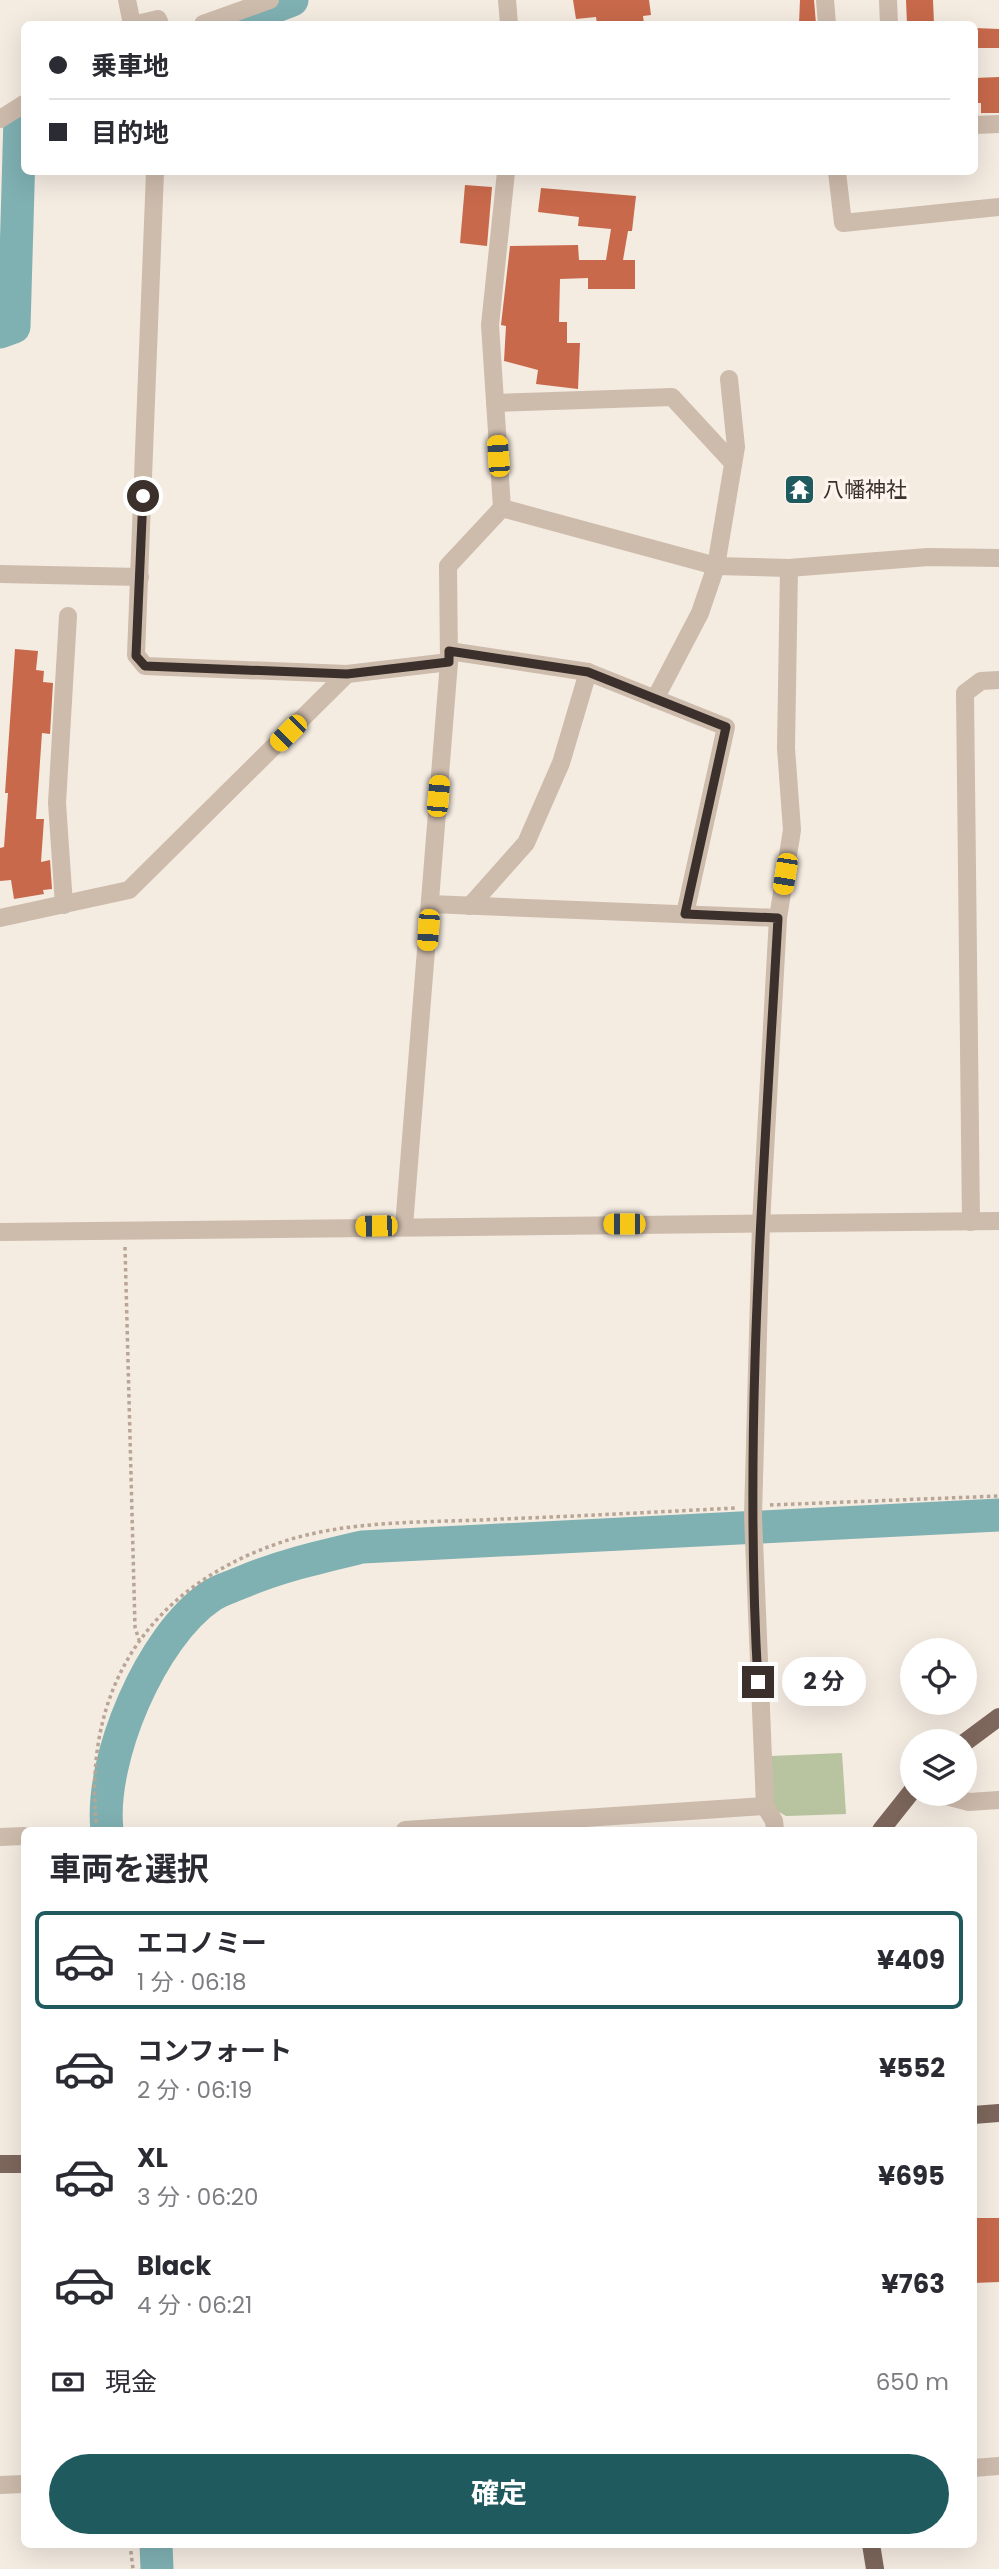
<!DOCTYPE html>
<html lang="ja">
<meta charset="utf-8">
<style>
body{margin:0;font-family:Poppins,"Noto Sans JP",sans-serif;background:#f2f2f3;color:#2b2b33;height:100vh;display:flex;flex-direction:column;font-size:26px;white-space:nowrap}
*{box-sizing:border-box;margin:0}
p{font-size:23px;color:#7c7c81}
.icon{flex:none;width:38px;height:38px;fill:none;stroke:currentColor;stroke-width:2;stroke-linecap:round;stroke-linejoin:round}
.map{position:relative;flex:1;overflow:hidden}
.details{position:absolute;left:21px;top:1827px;width:956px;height:721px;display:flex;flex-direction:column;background:#fff;border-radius:10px;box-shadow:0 7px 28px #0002}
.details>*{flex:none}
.banner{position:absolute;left:21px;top:21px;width:957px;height:154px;border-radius:10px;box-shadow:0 7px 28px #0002;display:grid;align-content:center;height:154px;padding:0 28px;background:#fff}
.controls{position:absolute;left:900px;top:1638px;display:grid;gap:14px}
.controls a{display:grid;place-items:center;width:77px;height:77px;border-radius:50%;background:#fff;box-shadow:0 7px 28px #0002;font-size:35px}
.end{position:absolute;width:32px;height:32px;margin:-16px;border:9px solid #3b302b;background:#fff;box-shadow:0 0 0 4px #fff}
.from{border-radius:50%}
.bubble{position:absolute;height:49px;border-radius:24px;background:#fff;box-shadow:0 7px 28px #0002;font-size:23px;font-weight:700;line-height:49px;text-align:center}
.car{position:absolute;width:21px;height:42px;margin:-21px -10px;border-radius:9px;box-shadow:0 0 5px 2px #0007;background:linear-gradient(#f5c518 24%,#345 0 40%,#f5c518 0 76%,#345 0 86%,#f5c518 0)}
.banner b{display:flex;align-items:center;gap:24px;height:66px;font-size:26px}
.banner b+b{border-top:2px solid #e1e1e2}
.banner i{width:18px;height:18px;background:#2b2b33}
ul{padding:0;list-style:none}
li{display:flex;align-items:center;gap:21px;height:98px;margin:0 14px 10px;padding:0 14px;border:4px solid transparent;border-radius:10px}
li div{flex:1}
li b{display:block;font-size:26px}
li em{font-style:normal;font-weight:700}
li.on{border-color:#1f5a5e}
li>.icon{width:63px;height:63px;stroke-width:1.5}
h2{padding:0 28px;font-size:32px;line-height:84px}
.pay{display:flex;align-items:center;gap:18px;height:77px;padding:0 28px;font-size:26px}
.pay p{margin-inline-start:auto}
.cta{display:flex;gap:14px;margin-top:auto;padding:14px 28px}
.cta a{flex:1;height:80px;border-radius:42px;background:#1f5a5e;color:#fff;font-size:28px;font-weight:700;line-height:80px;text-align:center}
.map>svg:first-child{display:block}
.green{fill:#b8c4a0}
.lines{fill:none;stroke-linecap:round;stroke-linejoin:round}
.river{stroke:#7fb0b2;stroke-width:33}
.building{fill:#c8694b}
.path{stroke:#b9a596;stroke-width:3.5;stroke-dasharray:3.5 3.5;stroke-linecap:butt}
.minor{stroke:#cdbbac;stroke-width:18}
.major{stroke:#7d675c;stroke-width:18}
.route{stroke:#3b302b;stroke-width:9}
.labels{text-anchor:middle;stroke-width:7;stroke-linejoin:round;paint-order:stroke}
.poi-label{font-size:21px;fill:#3b302b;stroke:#fbf5ee;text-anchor:start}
</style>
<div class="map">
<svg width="999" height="2569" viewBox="0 0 999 2569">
<rect width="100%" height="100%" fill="#f4ebe1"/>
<polygon class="green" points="842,1753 846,1814 786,1816 772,1808 771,1756"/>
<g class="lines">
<g class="river">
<polyline points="229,24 292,0"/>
<polyline points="0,332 14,327 20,118 24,114"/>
<path d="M 107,1830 C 99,1760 151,1636 211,1596 C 219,1590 231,1587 240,1583 C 280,1566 320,1557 362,1547 L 999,1515"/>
<polyline points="156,2544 157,2569"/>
</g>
</g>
<g class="building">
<polygon points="573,0 649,0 651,15 643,16 644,24 597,24 596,17 576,19"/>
<polygon points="800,0 814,0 816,24 799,24"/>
<polygon points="906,0 933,0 934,24 907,24"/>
<polygon points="975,28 999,29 999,48 975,48"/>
<polygon points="999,77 999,113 981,113 981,103 975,103 975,78"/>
<polygon points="465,185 492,187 487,246 460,243"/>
<polygon points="541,188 636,196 632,231 628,231 623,260 635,260 635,289 588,289 588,278 560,279 559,322 567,322 567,343 580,343 578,389 536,384 538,370 504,361 506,326 501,325 510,246 578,245 579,260 606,260 611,229 578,226 579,217 538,212"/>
<polygon points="15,649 38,651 36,670 44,671 43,682 53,683 50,734 42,733 36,819 44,819 41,862 50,860 52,889 43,890 44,894 14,899 11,880 0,881 0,848 4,847 8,793 5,793"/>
<polygon points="973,2218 999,2218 999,2282 973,2283"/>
</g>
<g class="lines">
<g class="path">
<polyline points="125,1247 135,1627 139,1640"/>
<polyline points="770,1505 999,1496"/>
<path d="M 97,1830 C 81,1691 147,1587 282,1542 C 351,1519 430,1523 502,1519 C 580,1516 657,1512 735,1508"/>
<polyline points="130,2544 133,2569"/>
</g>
<g class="minor">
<polyline points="127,0 132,24"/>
<polyline points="507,0 509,24"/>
<polyline points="825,0 827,24"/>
<polyline points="888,0 889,24"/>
<polyline points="137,24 158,19 160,24"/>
<polyline points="203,24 270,0"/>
<polyline points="0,119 24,104"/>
<polyline points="975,125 999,124"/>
<polyline points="155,172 136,655 145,666 347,674 449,662 448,566 502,508"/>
<polyline points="506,172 490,325 502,508 716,566 789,568"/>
<polyline points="837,172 843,223 999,207"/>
<polyline points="495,403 672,397 733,463"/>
<polyline points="0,574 140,577"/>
<polyline points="449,651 588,672 726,727 685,914"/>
<polyline points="655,699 700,613 716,566 736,447 729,379"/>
<polyline points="430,904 778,918"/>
<polyline points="64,905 57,803 68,616"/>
<polyline points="470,906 526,843 561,763 588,672"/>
<polyline points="0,918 129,890 347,674"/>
<polyline points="971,1222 965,693 981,681 999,680"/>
<polyline points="404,1226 449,662"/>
<polyline points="0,1232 999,1221"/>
<polyline points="938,1794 969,1802 999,1800"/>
<polyline points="405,1830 765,1806"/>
<polyline points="775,1830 774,1821 765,1806 753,1516 761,1224 778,918 792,830 786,748 789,568 928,557 999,558"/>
<polyline points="0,1837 24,1836"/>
<polyline points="973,2468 999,2466"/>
<polyline points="0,2485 24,2484"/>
</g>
<g class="major">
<polyline points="964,1743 999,1717"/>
<polyline points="881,1830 912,1791"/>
<polyline points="973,2115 999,2113"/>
<polyline points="0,2164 24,2164"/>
<polyline points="871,2544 875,2569"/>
</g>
</g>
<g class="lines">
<path class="route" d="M 143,496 L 136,656 L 145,666 L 347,674 L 449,662 L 449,651 L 588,672 L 726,727 L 685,914 L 778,918 C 764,1170 743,1430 758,1682"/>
</g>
<defs>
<symbol id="temple-square" viewBox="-11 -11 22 22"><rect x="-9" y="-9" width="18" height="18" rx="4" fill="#1f5a5e" stroke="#fbf5ee"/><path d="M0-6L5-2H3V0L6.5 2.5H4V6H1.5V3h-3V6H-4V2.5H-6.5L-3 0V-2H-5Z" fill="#fff"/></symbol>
</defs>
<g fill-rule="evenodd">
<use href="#temple-square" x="782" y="472" width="35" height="35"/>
</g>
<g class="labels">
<g class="poi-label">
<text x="823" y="497">八幡神社</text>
</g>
</g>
</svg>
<div class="controls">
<a><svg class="icon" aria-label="locate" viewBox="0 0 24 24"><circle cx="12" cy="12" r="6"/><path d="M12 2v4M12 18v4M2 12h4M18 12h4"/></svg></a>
<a><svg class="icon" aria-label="layers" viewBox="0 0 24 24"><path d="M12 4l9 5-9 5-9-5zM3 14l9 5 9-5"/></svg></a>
</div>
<i class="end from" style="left:143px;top:496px"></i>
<i class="end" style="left:758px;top:1682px"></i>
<div class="bubble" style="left:782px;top:1657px;width:84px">2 分</div>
<i class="car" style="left:498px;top:456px;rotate:356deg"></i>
<i class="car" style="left:288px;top:733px;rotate:225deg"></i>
<i class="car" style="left:438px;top:796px;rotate:5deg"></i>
<i class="car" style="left:785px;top:874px;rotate:189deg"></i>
<i class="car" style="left:428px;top:930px;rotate:184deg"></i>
<i class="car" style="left:624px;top:1224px;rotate:270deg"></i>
<i class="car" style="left:376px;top:1226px;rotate:269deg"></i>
<div class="banner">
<b><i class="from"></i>乗車地</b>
<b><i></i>目的地</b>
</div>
<section class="details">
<h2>車両を選択</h2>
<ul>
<li class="on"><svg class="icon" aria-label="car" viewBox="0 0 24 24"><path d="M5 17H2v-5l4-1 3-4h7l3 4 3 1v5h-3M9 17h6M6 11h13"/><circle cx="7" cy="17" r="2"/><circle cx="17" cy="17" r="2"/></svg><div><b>エコノミー</b><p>1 分 · 06:18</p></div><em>¥409</em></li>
<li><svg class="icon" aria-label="car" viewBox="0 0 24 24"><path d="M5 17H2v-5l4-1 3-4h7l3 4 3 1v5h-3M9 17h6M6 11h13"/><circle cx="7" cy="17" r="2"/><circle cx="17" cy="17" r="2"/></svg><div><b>コンフォート</b><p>2 分 · 06:19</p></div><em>¥552</em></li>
<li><svg class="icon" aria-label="car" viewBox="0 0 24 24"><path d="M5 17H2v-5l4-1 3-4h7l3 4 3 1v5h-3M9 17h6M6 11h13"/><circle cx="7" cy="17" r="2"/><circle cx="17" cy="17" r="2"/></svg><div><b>XL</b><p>3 分 · 06:20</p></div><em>¥695</em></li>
<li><svg class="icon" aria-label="car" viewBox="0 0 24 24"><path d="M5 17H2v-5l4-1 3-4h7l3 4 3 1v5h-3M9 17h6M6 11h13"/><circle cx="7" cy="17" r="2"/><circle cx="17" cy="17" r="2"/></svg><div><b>Black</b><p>4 分 · 06:21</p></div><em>¥763</em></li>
</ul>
<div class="pay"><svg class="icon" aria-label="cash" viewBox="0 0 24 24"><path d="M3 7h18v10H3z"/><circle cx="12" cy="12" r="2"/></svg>現金<p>650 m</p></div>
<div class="cta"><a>確定</a></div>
</section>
</div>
